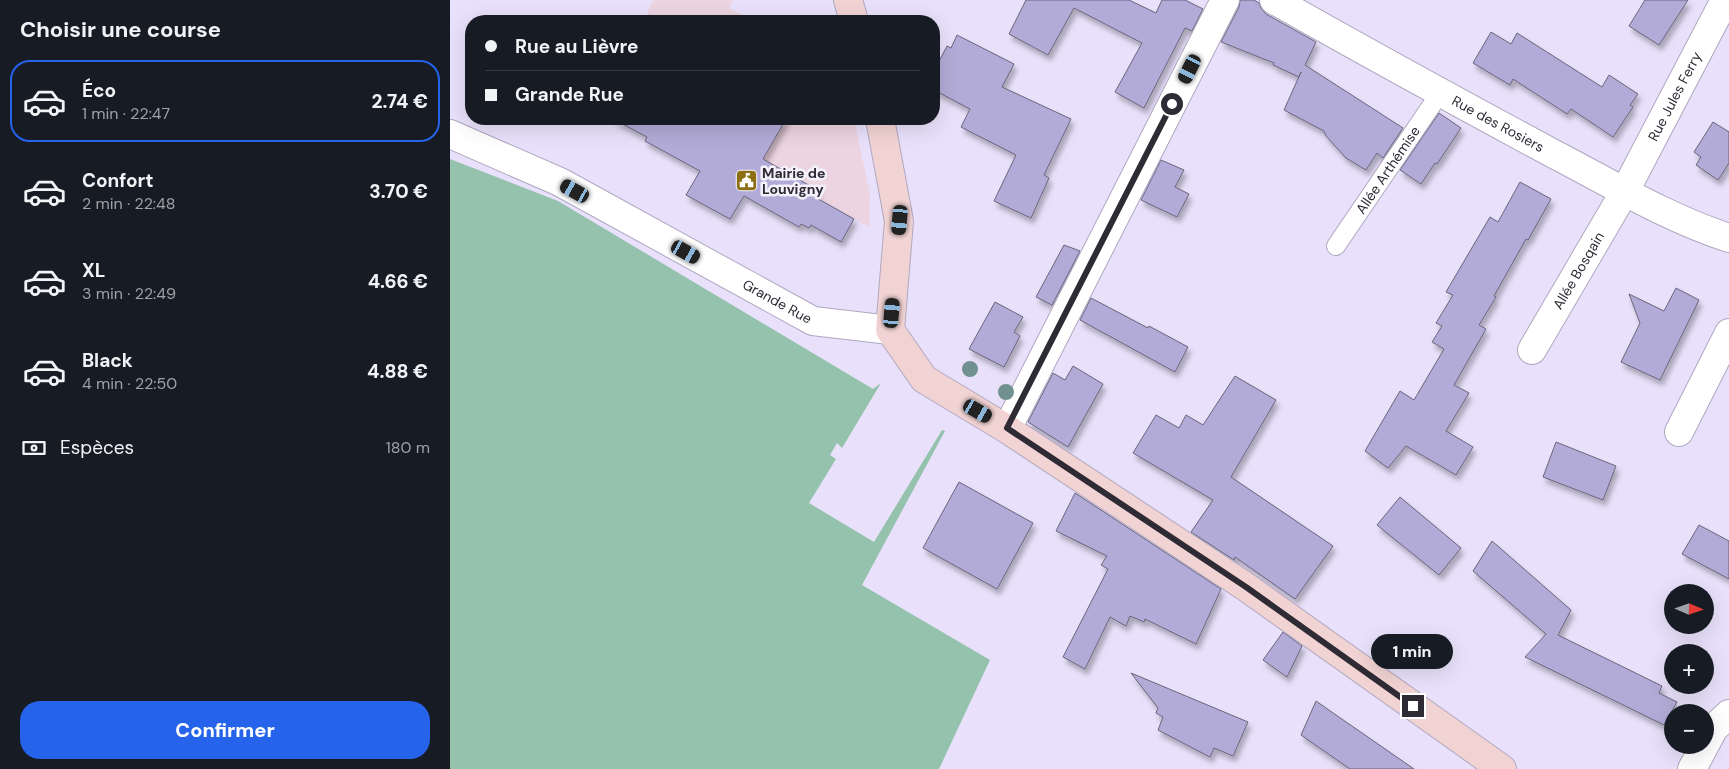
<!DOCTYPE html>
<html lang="fr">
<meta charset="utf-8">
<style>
body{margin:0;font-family:"DM Sans",sans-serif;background:#242831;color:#f1f3f6;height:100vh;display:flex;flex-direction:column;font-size:19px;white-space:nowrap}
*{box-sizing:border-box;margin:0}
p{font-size:16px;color:#9ea1a6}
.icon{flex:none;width:28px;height:28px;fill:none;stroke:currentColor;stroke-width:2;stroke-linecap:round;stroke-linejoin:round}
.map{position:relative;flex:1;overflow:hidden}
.drawer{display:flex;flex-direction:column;background:#171b24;width:450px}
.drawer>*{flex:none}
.guide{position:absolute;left:15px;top:15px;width:475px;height:110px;border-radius:20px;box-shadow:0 5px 20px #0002;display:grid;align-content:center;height:110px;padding:0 20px;background:#171b24}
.needle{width:32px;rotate:92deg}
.controls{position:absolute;left:1214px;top:584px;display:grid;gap:10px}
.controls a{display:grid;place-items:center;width:50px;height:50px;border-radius:50%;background:#171b24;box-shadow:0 5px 20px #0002;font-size:25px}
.end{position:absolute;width:22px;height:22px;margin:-11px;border:6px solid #2f2b35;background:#fff;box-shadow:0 0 0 2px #fff}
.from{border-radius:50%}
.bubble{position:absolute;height:35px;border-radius:18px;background:#171b24;box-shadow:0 5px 20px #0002;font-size:16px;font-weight:800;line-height:35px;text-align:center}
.car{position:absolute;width:15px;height:30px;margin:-15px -8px;border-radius:6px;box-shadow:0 0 4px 1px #0007;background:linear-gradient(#222 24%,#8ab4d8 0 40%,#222 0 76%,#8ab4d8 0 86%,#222 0)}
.guide b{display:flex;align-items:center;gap:18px;height:48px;font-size:19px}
.guide b+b{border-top:1px solid #363941}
.guide i{width:12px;height:12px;background:#f1f3f6}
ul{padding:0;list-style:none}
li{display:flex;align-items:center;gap:15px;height:82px;margin:0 10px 8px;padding:0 10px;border:2px solid transparent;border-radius:20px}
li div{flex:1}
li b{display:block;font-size:19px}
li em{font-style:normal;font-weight:800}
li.current{border-color:#2563eb}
li>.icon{width:45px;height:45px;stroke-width:1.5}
h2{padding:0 20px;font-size:22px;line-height:60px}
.pay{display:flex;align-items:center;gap:12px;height:55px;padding:0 20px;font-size:19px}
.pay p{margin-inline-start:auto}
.button{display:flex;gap:10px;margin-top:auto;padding:10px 20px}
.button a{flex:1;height:58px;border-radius:20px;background:#2563eb;color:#fff;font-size:20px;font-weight:800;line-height:58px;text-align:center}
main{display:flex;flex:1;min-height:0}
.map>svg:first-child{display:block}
.education{fill:#ecd4e0}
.green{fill:#94c2ac}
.building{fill:#b2abd7;stroke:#68657c;filter:url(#shadow)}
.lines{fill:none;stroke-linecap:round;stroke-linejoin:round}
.lane-casing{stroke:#afa8c0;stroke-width:20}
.street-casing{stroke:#afa8c0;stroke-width:30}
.secondary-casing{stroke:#afa8c0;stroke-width:30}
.lane{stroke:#fff;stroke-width:18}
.street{stroke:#fff;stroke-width:28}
.secondary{stroke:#f2d3d3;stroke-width:28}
.tree{fill:#719190}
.route{stroke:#2f2b35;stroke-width:6}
.labels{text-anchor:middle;stroke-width:5;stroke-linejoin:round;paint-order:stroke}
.street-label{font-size:14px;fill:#2f2b35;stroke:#f4f1fc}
.poi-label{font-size:14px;font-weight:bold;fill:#2f2b35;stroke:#f4f1fc;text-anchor:start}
</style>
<main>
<section class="drawer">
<h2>Choisir une course</h2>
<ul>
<li class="current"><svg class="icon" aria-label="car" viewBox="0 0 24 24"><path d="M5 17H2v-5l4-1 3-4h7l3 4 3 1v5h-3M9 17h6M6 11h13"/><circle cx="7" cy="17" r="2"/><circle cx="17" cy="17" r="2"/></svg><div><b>Éco</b><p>1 min · 22:47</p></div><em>2.74 €</em></li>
<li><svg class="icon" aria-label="car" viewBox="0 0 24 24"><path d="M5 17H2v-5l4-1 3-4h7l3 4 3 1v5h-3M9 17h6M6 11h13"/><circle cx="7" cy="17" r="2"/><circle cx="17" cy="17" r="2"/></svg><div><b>Confort</b><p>2 min · 22:48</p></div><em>3.70 €</em></li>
<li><svg class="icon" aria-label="car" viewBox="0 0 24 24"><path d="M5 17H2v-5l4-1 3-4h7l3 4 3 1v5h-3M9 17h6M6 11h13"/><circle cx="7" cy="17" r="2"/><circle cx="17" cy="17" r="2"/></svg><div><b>XL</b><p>3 min · 22:49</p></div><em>4.66 €</em></li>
<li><svg class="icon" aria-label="car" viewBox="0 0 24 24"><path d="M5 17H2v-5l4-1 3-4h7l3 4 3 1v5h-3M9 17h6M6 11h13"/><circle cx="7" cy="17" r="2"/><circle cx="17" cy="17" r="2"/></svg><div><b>Black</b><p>4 min · 22:50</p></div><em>4.88 €</em></li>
</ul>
<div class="pay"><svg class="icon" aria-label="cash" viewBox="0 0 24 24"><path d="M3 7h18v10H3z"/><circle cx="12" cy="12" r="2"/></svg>Espèces<p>180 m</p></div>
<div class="button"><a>Confirmer</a></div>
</section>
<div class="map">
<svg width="1279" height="769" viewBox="0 0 1279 769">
<defs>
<filter id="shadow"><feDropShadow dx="3" dy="5.5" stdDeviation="2.5" flood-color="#0004"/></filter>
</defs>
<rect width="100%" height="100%" fill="#e9e1fb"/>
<g class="education">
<polygon points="203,0 283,0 279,8 304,21 194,21"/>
<polygon points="230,119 404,119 420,194 419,227"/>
</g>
<polygon class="green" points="0,159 108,201 423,389 431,383 392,448 387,443 380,455 386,459 359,503 424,542 492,430 495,431 412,585 540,660 489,769 0,769"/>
<g class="building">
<polygon points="576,0 679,0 706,13 712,0 735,0 753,9 742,31 735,28 694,108 665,92 692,43 624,8 598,55 559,34"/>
<polygon points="790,0 804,0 809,3 811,8 816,14 866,42 855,65 953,128 933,158 927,153 916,170 896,158 876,136 874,131 834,110 851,72 849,77 823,65 824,63 771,42 789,7"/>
<polygon points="1195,0 1238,0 1209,45 1179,26"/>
<polygon points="1041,32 1061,44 1067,33 1152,87 1159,75 1188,94 1180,105 1183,107 1163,137 1121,109 1117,114 1063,79 1060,85 1023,63"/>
<polygon points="507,35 564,64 552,87 621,119 594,175 599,178 581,218 544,201 566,155 511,127 520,109 484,90 484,71 497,46 501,48"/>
<polygon points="989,113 1011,128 987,164 985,163 971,184 950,170"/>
<polygon points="163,119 336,119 313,159 369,191 365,197 404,219 391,242 361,225 359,228 351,224 349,227 294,196 280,219 236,195 250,171 195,141 197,137"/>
<polygon points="1263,122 1279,132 1279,163 1268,180 1246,165 1251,157 1244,152"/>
<polygon points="711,160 734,170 725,187 739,194 727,217 691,200"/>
<polygon points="1070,182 1101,199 1078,240 1076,239 1044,296 1046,297 1029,325 1036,329 1004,385 1019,393 996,431 1023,447 1006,475 956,446 938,468 915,451 950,391 964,400 994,349 982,342 992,326 986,323 1003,295 996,292 1040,217 1048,222"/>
<polygon points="614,245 630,251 602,305 586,297"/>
<polygon points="1226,288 1249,300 1210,380 1171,362 1190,323 1179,294 1214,311"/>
<polygon points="641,298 698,328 699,326 738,347 725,372 630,320"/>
<polygon points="545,302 573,317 564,332 570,336 554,367 519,349"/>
<polygon points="623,366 653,384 618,447 578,422 603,373 615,380"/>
<polygon points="785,376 826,400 781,477 883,546 845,599 785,557 784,560 741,532 763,500 683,453 706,415 729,428 736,415 753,425"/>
<polygon points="1106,442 1166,466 1153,500 1093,477"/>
<polygon points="509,482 583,523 547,589 473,548"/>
<polygon points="625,493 771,589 746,644 695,619 694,622 680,616 676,626 660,617 635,669 613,657 658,569 651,565 657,556 606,531"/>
<polygon points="950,497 1011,548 989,575 927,525"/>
<polygon points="1249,525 1279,541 1279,579 1232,554"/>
<polygon points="1042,541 1121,610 1108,635 1212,686 1209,693 1227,702 1214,725 1075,657 1096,634 1023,571"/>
<polygon points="833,632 852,646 837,677 813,660"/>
<polygon points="681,673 798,722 783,756 764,748 760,757 708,730 713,717 706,713 708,708"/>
<polygon points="866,701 886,715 964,769 900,769 851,735"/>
</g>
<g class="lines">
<defs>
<g id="lane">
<path id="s1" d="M 886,246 L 990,93"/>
</g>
<g id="street">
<path id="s2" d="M 824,0 C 916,52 1009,103 1102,153 C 1160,183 1217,218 1279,238"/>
<path id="s3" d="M 0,134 L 110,182 L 363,321 L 440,330"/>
<path id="s4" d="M 1082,350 L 1175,191 L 1275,0"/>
<polyline points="557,429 775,0"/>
<polyline points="1229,432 1279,333"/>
<polyline points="1242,769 1264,728 1279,714"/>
</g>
<g id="secondary">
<polyline points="398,0 404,21"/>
<polyline points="430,119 449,221 440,330 474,379 557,429 796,587 1052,769"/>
</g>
</defs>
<use href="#lane" class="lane-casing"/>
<use href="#street" class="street-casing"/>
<use href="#secondary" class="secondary-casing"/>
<use href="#lane" class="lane"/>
<use href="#street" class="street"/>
<use href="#secondary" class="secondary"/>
</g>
<g class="tree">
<circle cx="520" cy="369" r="8"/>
<circle cx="556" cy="392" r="8"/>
</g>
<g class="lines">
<polyline class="route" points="722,104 557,428 796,587 963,706"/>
</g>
<defs>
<symbol id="civic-square" viewBox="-11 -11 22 22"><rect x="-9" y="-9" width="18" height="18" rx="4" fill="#8c7013" stroke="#f4f1fc"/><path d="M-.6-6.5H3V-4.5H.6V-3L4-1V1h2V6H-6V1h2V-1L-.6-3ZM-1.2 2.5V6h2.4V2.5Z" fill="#fff"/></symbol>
</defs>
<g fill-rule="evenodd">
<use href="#civic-square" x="284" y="168" width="25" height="25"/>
</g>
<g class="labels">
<g class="street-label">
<text dy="5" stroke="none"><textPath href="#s4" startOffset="291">Rue Jules Ferry</textPath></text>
<text dy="5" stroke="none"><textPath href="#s2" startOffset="256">Rue des Rosiers</textPath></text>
<text dy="5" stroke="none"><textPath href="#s1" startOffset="92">Allée Arthémise</textPath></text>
<text dy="5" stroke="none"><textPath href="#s4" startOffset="92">Allée Bosqain</textPath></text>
<text dy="5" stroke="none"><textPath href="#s3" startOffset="368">Grande Rue</textPath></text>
</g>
<g class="poi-label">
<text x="312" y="178">Mairie de<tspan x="312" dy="16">Louvigny</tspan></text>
</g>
</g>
</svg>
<div class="controls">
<a><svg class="needle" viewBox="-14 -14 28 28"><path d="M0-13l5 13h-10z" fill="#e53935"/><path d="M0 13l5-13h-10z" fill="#9ea1a6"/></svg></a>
<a>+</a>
<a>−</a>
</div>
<i class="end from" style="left:722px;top:104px"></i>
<i class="end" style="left:963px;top:706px"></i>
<div class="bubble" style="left:921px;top:634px;width:82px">1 min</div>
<i class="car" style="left:740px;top:69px;rotate:207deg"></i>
<i class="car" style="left:125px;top:191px;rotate:299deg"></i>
<i class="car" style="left:450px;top:220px;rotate:185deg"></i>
<i class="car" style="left:236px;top:252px;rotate:119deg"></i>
<i class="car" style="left:442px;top:313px;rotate:5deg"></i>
<i class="car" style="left:528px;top:411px;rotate:120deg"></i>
<div class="guide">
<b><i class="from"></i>Rue au Lièvre</b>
<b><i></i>Grande Rue</b>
</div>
</div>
</main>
